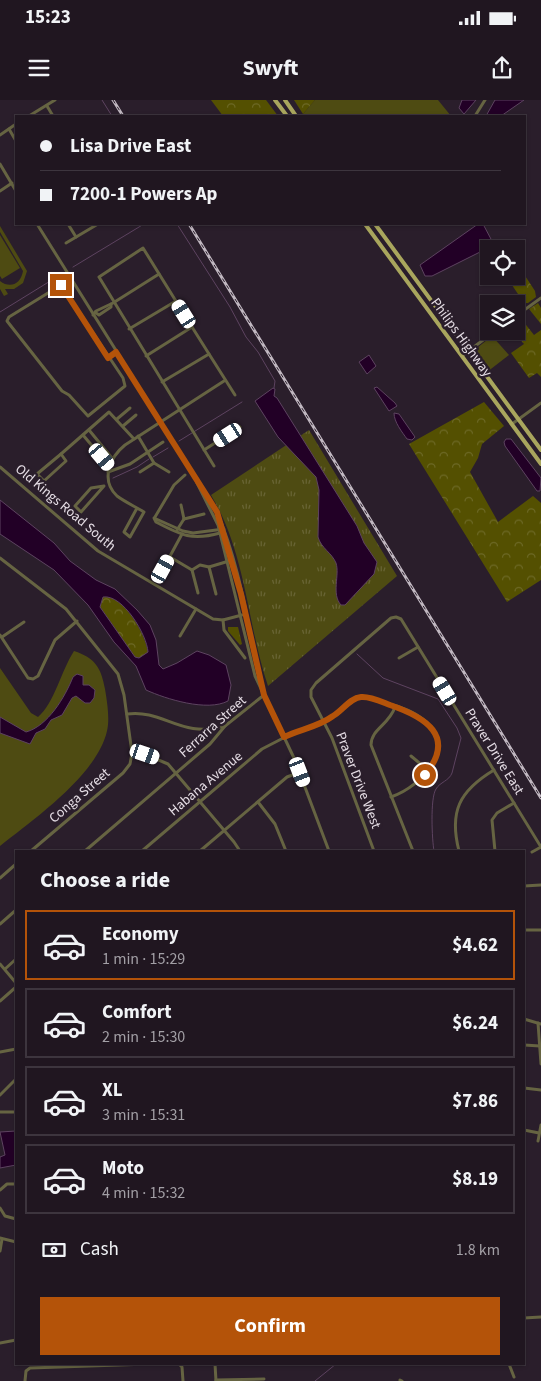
<!DOCTYPE html>
<meta charset="utf-8">
<style>
body{margin:0;font-family:"Source Sans 3",sans-serif;background:#281f29;color:#f1f3f6;height:100vh;display:flex;flex-direction:column;font-size:19px;white-space:nowrap}
*{box-sizing:border-box;margin:0}
p{font-size:16px;color:#a29fa5}
.icon{flex:none;width:28px;height:28px;fill:none;stroke:currentColor;stroke-width:2;stroke-linecap:round;stroke-linejoin:round}
.map{position:relative;flex:1;overflow:hidden}
.drawer{position:absolute;left:15px;top:750px;width:510px;height:515px;display:flex;flex-direction:column;background:#201620;border-radius:0px;box-shadow:0 1px 4px #0004,0 0 0 1px #3d353e}
.drawer>*{flex:none}
.guide{position:absolute;left:15px;top:15px;width:511px;height:110px;border-radius:0px;box-shadow:0 1px 4px #0004,0 0 0 1px #3d353e;display:grid;align-content:center;height:110px;padding:0 25px;background:#201620}
.fabs{position:absolute;left:480px;top:140px;display:grid;gap:10px}
.fabs a{display:grid;place-items:center;width:45px;height:45px;border-radius:0px;background:#201620;box-shadow:0 1px 4px #0004,0 0 0 1px #3d353e;font-size:25px}
.end{position:absolute;width:22px;height:22px;margin:-11px;border:6px solid #b45309;background:#fff;box-shadow:0 0 0 2px #fff}
.from{border-radius:50%}
.car{position:absolute;width:15px;height:30px;margin:-15px -8px;border-radius:6px;box-shadow:0 0 4px 1px #0007;background:linear-gradient(#fff 24%,#345 0 40%,#fff 0 76%,#345 0 86%,#fff 0)}
.guide b{display:flex;align-items:center;gap:18px;height:48px;font-size:19px}
.guide b+b{border-top:1px solid #3d353e}
.guide i{width:12px;height:12px;background:#f1f3f6}
ul{padding:0;list-style:none}
li{display:flex;align-items:center;gap:15px;height:70px;margin:0 10px 8px;padding:0 15px;border:2px solid #3d353e;border-radius:0px}
li div{flex:1}
li b{display:block;font-size:19px}
li em{font-style:normal;font-weight:700}
li.active{border-color:#b45309}
li>.icon{width:45px;height:45px;stroke-width:1.5}
h2{padding:0 25px;font-size:22px;line-height:60px}
.pay{display:flex;align-items:center;gap:12px;height:55px;padding:0 25px;font-size:19px}
.pay p{margin-inline-start:auto}
.cta{display:flex;gap:10px;margin-top:auto;padding:10px 25px}
.cta a{flex:1;height:58px;border-radius:0px;background:#b45309;color:#fff;font-size:20px;font-weight:700;line-height:58px;text-align:center}
.status{display:flex;justify-content:space-between;align-items:center;height:35px;padding:0 25px;background:#201620;direction:ltr}
.status svg{height:14px;fill:currentColor}
header{display:flex;justify-content:space-between;align-items:center;height:65px;padding:0 25px;background:#201620;font-size:22px;font-weight:700}
.map>svg:first-child{display:block}
.green{fill:#4e4b12}
.forest{fill:url(#forest-crowns)}
.park{fill:url(#park-tufts)}
.water{fill:#220026;stroke:#5d4360;fill-rule:evenodd}
.lines{fill:none;stroke-linecap:round;stroke-linejoin:round}
.stream{stroke:#5d4360;stroke-width:1}
.minor{stroke:#666442;stroke-width:3}
.major{stroke:#a9a65d;stroke-width:4}
.rail-casing{stroke:#c1b8c1;stroke-width:3}
.rail{stroke:#2a1e2b;stroke-width:1;stroke-dasharray:4;stroke-linecap:butt}
.route{stroke:#b45309;stroke-width:6}
.labels{text-anchor:middle;stroke-width:5;stroke-linejoin:round;paint-order:stroke}
.street-label{font-size:14px;fill:#e6dee6;stroke:#2a1e2b}
</style>
<div class="status"><b>15:23</b><svg viewBox="0 0 49 12"><path d="M0 12V9h3v3zM5 12V6h3v6zM10 12V3h3v9zM15 12V0h3v12zM26 1h20v11H26zM47 4h2v5h-2z"/></svg></div>
<header><svg class="icon" aria-label="menu" viewBox="0 0 24 24"><path d="M4 6h16M4 12h16M4 18h16"/></svg>Swyft<svg class="icon" aria-label="share" viewBox="0 0 24 24"><path d="M12 15V3M7 8l5-5 5 5M5 13v7h14v-7"/></svg></header>
<div class="map">
<svg width="541" height="1281" viewBox="0 0 541 1281">
<defs>
<pattern id="forest-crowns" width="20" height="18" patternUnits="userSpaceOnUse" patternTransform="scale(1.25)"><rect width="20" height="18" fill="#545001"/><path d="M2 6a3 3 0 1 1 6 0M12 15a3 3 0 1 1 6 0" fill="none" stroke="#6d6926"/></pattern>
<pattern id="park-tufts" width="24" height="20" patternUnits="userSpaceOnUse" patternTransform="scale(1.25)"><rect width="24" height="20" fill="#4e4b12"/><path d="M3 7l-1-3M5 7V3M7 7l1-3M15 17l-1-3M17 17v-4M19 17l1-3" fill="none" stroke="#686434"/></pattern>
</defs>
<rect width="100%" height="100%" fill="#2a1e2b"/>
<g class="green">
<polygon points="315,0 438,0 451,16 305,16 303,14"/>
<path d="M 0,126 L 27,171 L 23,183 L 14,189 L 5,189 L 8,194 L 4,196 L 0,189 L 0,181 C 10,189 21,184 23,171 L 0,132 Z"/>
<polygon points="0,135 20,168 2,179 0,176"/>
<polygon points="492,236 509,255 487,272 472,252"/>
<path d="M 74,551 C 95,558 101,567 105,589 C 107,601 110,619 107,631 C 97,675 34,719 0,746 L 0,568 L 31,613 L 38,617 C 54,604 61,571 74,551 Z"/>
</g>
<g class="forest">
<polygon points="211,0 266,0 278,16 223,16"/>
<polygon points="294,0 315,0 303,14"/>
<polygon points="516,162 535,191 536,197 528,203 524,203 506,176 516,176"/>
<polygon points="538,203 541,208 541,224 529,209"/>
<polygon points="519,216 534,235 541,230 541,277 537,273 529,278 511,253 524,244 513,231 516,231 516,218"/>
<polygon points="484,302 504,326 482,344 478,358 470,372 498,422 533,396 541,403 541,480 507,502 409,344"/>
<path d="M 103,497 C 123,494 146,535 148,553 L 139,558 L 135,557 L 100,507 Z"/>
<polygon points="228,527 238,527 242,544 240,545 228,531"/>
</g>
<path class="park" d="M 309,330 L 397,476 L 268,586 C 247,523 246,453 211,395 Z"/>
<g class="water">
<polygon points="462,0 476,0 464,14 459,8"/>
<polygon points="495,0 524,0 501,16 486,16"/>
<polygon points="478,124 483,124 492,141 482,151 432,176 425,176 420,165"/>
<polygon points="369,255 376,266 367,274 359,262"/>
<polygon points="377,287 395,303 397,306 389,311 374,288"/>
<path d="M 273,288 L 275,289 L 274,296 L 277,298 L 357,426 L 364,443 L 377,462 L 374,474 L 345,505 L 341,505 C 331,494 340,475 336,463 C 332,453 321,448 318,437 L 319,390 L 316,377 L 278,337 L 255,301 Z"/>
<path d="M 394,313 L 399,314 L 415,337 L 412,340 L 407,339 C 402,332 394,322 394,313 Z"/>
<polygon points="506,339 511,339 541,378 540,391 537,391 505,346 504,342"/>
<path d="M 0,400 L 54,443 L 70,461 L 96,480 L 115,489 L 137,510 L 150,525 L 156,540 L 159,565 L 163,569 L 177,563 L 197,551 L 209,555 L 226,565 L 231,585 L 228,601 C 207,612 166,599 146,590 L 136,566 L 114,542 L 88,505 L 54,470 L 0,434 ZM 103,497 C 123,494 147,535 148,552 L 139,558 L 135,557 L 100,507 Z"/>
<path d="M 77,574 L 83,576 L 83,585 L 89,585 L 95,590 L 94,598 L 90,603 L 85,603 L 76,596 L 72,598 L 62,615 L 51,620 L 45,629 L 36,633 L 30,644 L 0,633 L 0,617 L 26,632 C 48,626 65,597 73,577 Z"/>
<polygon points="16,1031 16,1065 0,1068 0,1057 5,1055 0,1032"/>
</g>
<g class="lines">
<g class="stream">
<polyline points="102,0 112,16"/>
<polyline points="177,124 230,207 246,237 258,252 275,281 274,288"/>
<polyline points="73,167 144,124"/>
<polyline points="0,212 60,175"/>
<polyline points="179,341 242,302"/>
<polyline points="153,357 168,348"/>
<polyline points="113,378 137,367 149,359"/>
<path d="M 357,554 L 383,578 L 438,599 L 457,628 L 461,638 L 452,673 C 449,681 440,682 436,689 C 430,698 432,740 434,751"/>
<polyline points="315,1281 336,1264"/>
</g>
<g class="minor">
<polyline points="47,6 53,16"/>
<polyline points="29,16 55,0"/>
<polyline points="475,16 485,0"/>
<polyline points="9,29 16,41"/>
<polyline points="0,35 16,24"/>
<polyline points="0,64 16,91"/>
<polyline points="0,91 12,83"/>
<path d="M 37,124 L 217,412 C 242,470 249,535 264,595"/>
<polyline points="68,124 76,137"/>
<polyline points="66,143 98,124"/>
<polygon points="61,185 123,278 125,286 88,316 69,295 62,291 7,221 9,217"/>
<polyline points="96,213 99,215 111,207 111,204"/>
<polyline points="93,215 96,211 113,203 159,174"/>
<polyline points="516,216 541,198"/>
<polyline points="192,227 143,148 99,177 214,366"/>
<polyline points="129,229 176,201"/>
<polyline points="146,256 192,227 209,254"/>
<polyline points="462,256 495,231"/>
<polyline points="108,257 116,252"/>
<polyline points="162,282 209,254 235,295"/>
<polyline points="117,319 130,308"/>
<polyline points="512,324 541,303"/>
<polyline points="123,326 136,315"/>
<polyline points="89,330 112,358"/>
<polyline points="83,335 109,366"/>
<polyline points="138,336 154,363 169,372"/>
<polyline points="204,350 240,327"/>
<polyline points="61,354 109,312 134,339"/>
<polygon points="61,354 66,361 44,381 37,374"/>
<polyline points="0,367 98,451 213,519 223,520 242,515"/>
<polyline points="108,372 130,364 163,342"/>
<polyline points="140,372 154,363"/>
<polyline points="197,383 218,425 255,576 294,658 329,751"/>
<polygon points="104,386 81,412 75,406 91,388"/>
<polyline points="181,405 184,419"/>
<path d="M 137,408 L 124,432 L 130,437 L 144,412 C 136,407 125,402 117,396 C 100,380 110,357 125,345 L 224,281"/>
<polyline points="155,417 174,385 185,375"/>
<polyline points="184,419 204,414"/>
<polyline points="177,430 184,419"/>
<path d="M 220,433 C 192,441 181,435 156,422 L 154,418 L 183,431 L 193,433 L 224,429"/>
<polyline points="170,457 192,470 200,465 209,467 229,461"/>
<polyline points="0,458 66,509 118,574 124,595 132,653 130,664 123,673 31,751"/>
<polyline points="209,467 216,494"/>
<polyline points="163,469 182,434"/>
<polyline points="192,470 198,493"/>
<polyline points="223,520 224,530 245,558"/>
<polyline points="0,535 28,578 33,579 38,576 55,540 77,521"/>
<polyline points="180,536 196,509"/>
<polyline points="2,537 24,522"/>
<polyline points="399,558 418,547"/>
<path d="M 395,607 C 389,625 371,629 371,645 L 413,751"/>
<path d="M 127,614 C 164,609 180,639 225,626"/>
<polyline points="132,649 168,664 234,742 240,751"/>
<polyline points="411,656 429,671"/>
<polyline points="258,702 275,724 286,751"/>
<polyline points="85,751 210,644 225,626 264,595"/>
<path d="M 142,751 L 262,649 L 293,633 L 324,622 L 359,597 L 365,597 C 383,603 405,606 420,617 C 461,644 423,686 391,697"/>
<polyline points="200,751 287,677 300,672"/>
<polyline points="374,751 332,638 311,597 311,590 316,583 391,518 396,517 401,519 541,747"/>
<path d="M 459,751 C 449,712 459,691 494,670"/>
<polyline points="495,751 492,720 497,713 514,703"/>
<polyline points="532,752 541,747"/>
<polyline points="0,778 16,764"/>
<polyline points="524,786 541,785"/>
<polyline points="0,824 16,810"/>
<polyline points="524,830 541,830"/>
<polyline points="0,864 16,883"/>
<polyline points="5,869 16,859"/>
<polyline points="0,901 16,887"/>
<polyline points="524,919 541,924"/>
<polyline points="538,923 541,964"/>
<polyline points="524,945 540,946"/>
<polyline points="0,952 16,949"/>
<polyline points="524,988 541,990"/>
<polyline points="0,995 16,979"/>
<polyline points="0,1012 16,1012"/>
<polyline points="524,1030 539,1033"/>
<polyline points="538,1041 541,1025"/>
<polyline points="0,1090 7,1084 16,1084"/>
<polyline points="0,1108 5,1116 16,1119"/>
<polyline points="0,1138 16,1142"/>
<polyline points="0,1151 2,1139"/>
<polyline points="524,1218 541,1217"/>
<polyline points="0,1243 16,1240"/>
<polyline points="179,1264 182,1267 183,1281"/>
<polyline points="215,1264 216,1281"/>
<polyline points="509,1264 514,1277"/>
<polyline points="216,1280 264,1279"/>
<polyline points="400,1280 402,1281"/>
<polyline points="25,1281 26,1271 30,1268 149,1264"/>
</g>
<g class="major">
<polyline points="275,0 287,16"/>
<polyline points="285,0 296,16"/>
<polyline points="365,124 541,364"/>
<polyline points="375,124 541,350"/>
</g>
<defs>
<g id="rail">
<polyline points="113,0 123,16"/>
<polyline points="189,124 541,698"/>
</g>
</defs>
<use href="#rail" class="rail-casing"/>
<use href="#rail" class="rail"/>
</g>
<g class="lines">
<path class="route" d="M 61,185 L 108,258 L 116,252 L 217,412 L 241,494 L 264,595 L 284,637 C 301,629 318,627 333,616 C 342,611 350,598 361,597 C 370,596 382,602 390,605 C 425,617 457,636 425,675"/>
</g>
<g class="labels">
<g class="street-label">
<text transform="translate(462 237) rotate(54)" y="5">Philips Highway</text>
<text transform="translate(66 407) rotate(40)" y="5">Old Kings Road South</text>
<text transform="translate(212 626) rotate(-42)" y="5">Ferrarra Street</text>
<text transform="translate(495 651) rotate(58)" y="5">Praver Drive East</text>
<text transform="translate(359 680) rotate(69)" y="5">Praver Drive West</text>
<text transform="translate(205 683) rotate(-40)" y="5">Habana Avenue</text>
<text transform="translate(79 695) rotate(-41)" y="5">Conga Street</text>
</g>
</g>
</svg>
<div class="fabs">
<a><svg class="icon" aria-label="locate" viewBox="0 0 24 24"><circle cx="12" cy="12" r="6"/><path d="M12 2v4M12 18v4M2 12h4M18 12h4"/></svg></a>
<a><svg class="icon" aria-label="layers" viewBox="0 0 24 24"><path d="M12 4l9 5-9 5-9-5zM3 14l9 5 9-5"/></svg></a>
</div>
<i class="end from" style="left:425px;top:675px"></i>
<i class="end" style="left:61px;top:185px"></i>
<i class="car" style="left:184px;top:214px;rotate:328deg"></i>
<i class="car" style="left:228px;top:335px;rotate:238deg"></i>
<i class="car" style="left:102px;top:357px;rotate:140deg"></i>
<i class="car" style="left:163px;top:469px;rotate:29deg"></i>
<i class="car" style="left:445px;top:591px;rotate:329deg"></i>
<i class="car" style="left:145px;top:654px;rotate:109deg"></i>
<i class="car" style="left:300px;top:672px;rotate:159deg"></i>
<div class="guide">
<b><i class="from"></i>Lisa Drive East</b>
<b><i></i>7200-1 Powers Ap</b>
</div>
<section class="drawer">
<h2>Choose a ride</h2>
<ul>
<li class="active"><svg class="icon" aria-label="car" viewBox="0 0 24 24"><path d="M5 17H2v-5l4-1 3-4h7l3 4 3 1v5h-3M9 17h6M6 11h13"/><circle cx="7" cy="17" r="2"/><circle cx="17" cy="17" r="2"/></svg><div><b>Economy</b><p>1 min · 15:29</p></div><em>$4.62</em></li>
<li><svg class="icon" aria-label="car" viewBox="0 0 24 24"><path d="M5 17H2v-5l4-1 3-4h7l3 4 3 1v5h-3M9 17h6M6 11h13"/><circle cx="7" cy="17" r="2"/><circle cx="17" cy="17" r="2"/></svg><div><b>Comfort</b><p>2 min · 15:30</p></div><em>$6.24</em></li>
<li><svg class="icon" aria-label="car" viewBox="0 0 24 24"><path d="M5 17H2v-5l4-1 3-4h7l3 4 3 1v5h-3M9 17h6M6 11h13"/><circle cx="7" cy="17" r="2"/><circle cx="17" cy="17" r="2"/></svg><div><b>XL</b><p>3 min · 15:31</p></div><em>$7.86</em></li>
<li><svg class="icon" aria-label="car" viewBox="0 0 24 24"><path d="M5 17H2v-5l4-1 3-4h7l3 4 3 1v5h-3M9 17h6M6 11h13"/><circle cx="7" cy="17" r="2"/><circle cx="17" cy="17" r="2"/></svg><div><b>Moto</b><p>4 min · 15:32</p></div><em>$8.19</em></li>
</ul>
<div class="pay"><svg class="icon" aria-label="cash" viewBox="0 0 24 24"><path d="M3 7h18v10H3z"/><circle cx="12" cy="12" r="2"/></svg>Cash<p>1.8 km</p></div>
<div class="cta"><a>Confirm</a></div>
</section>
</div>
